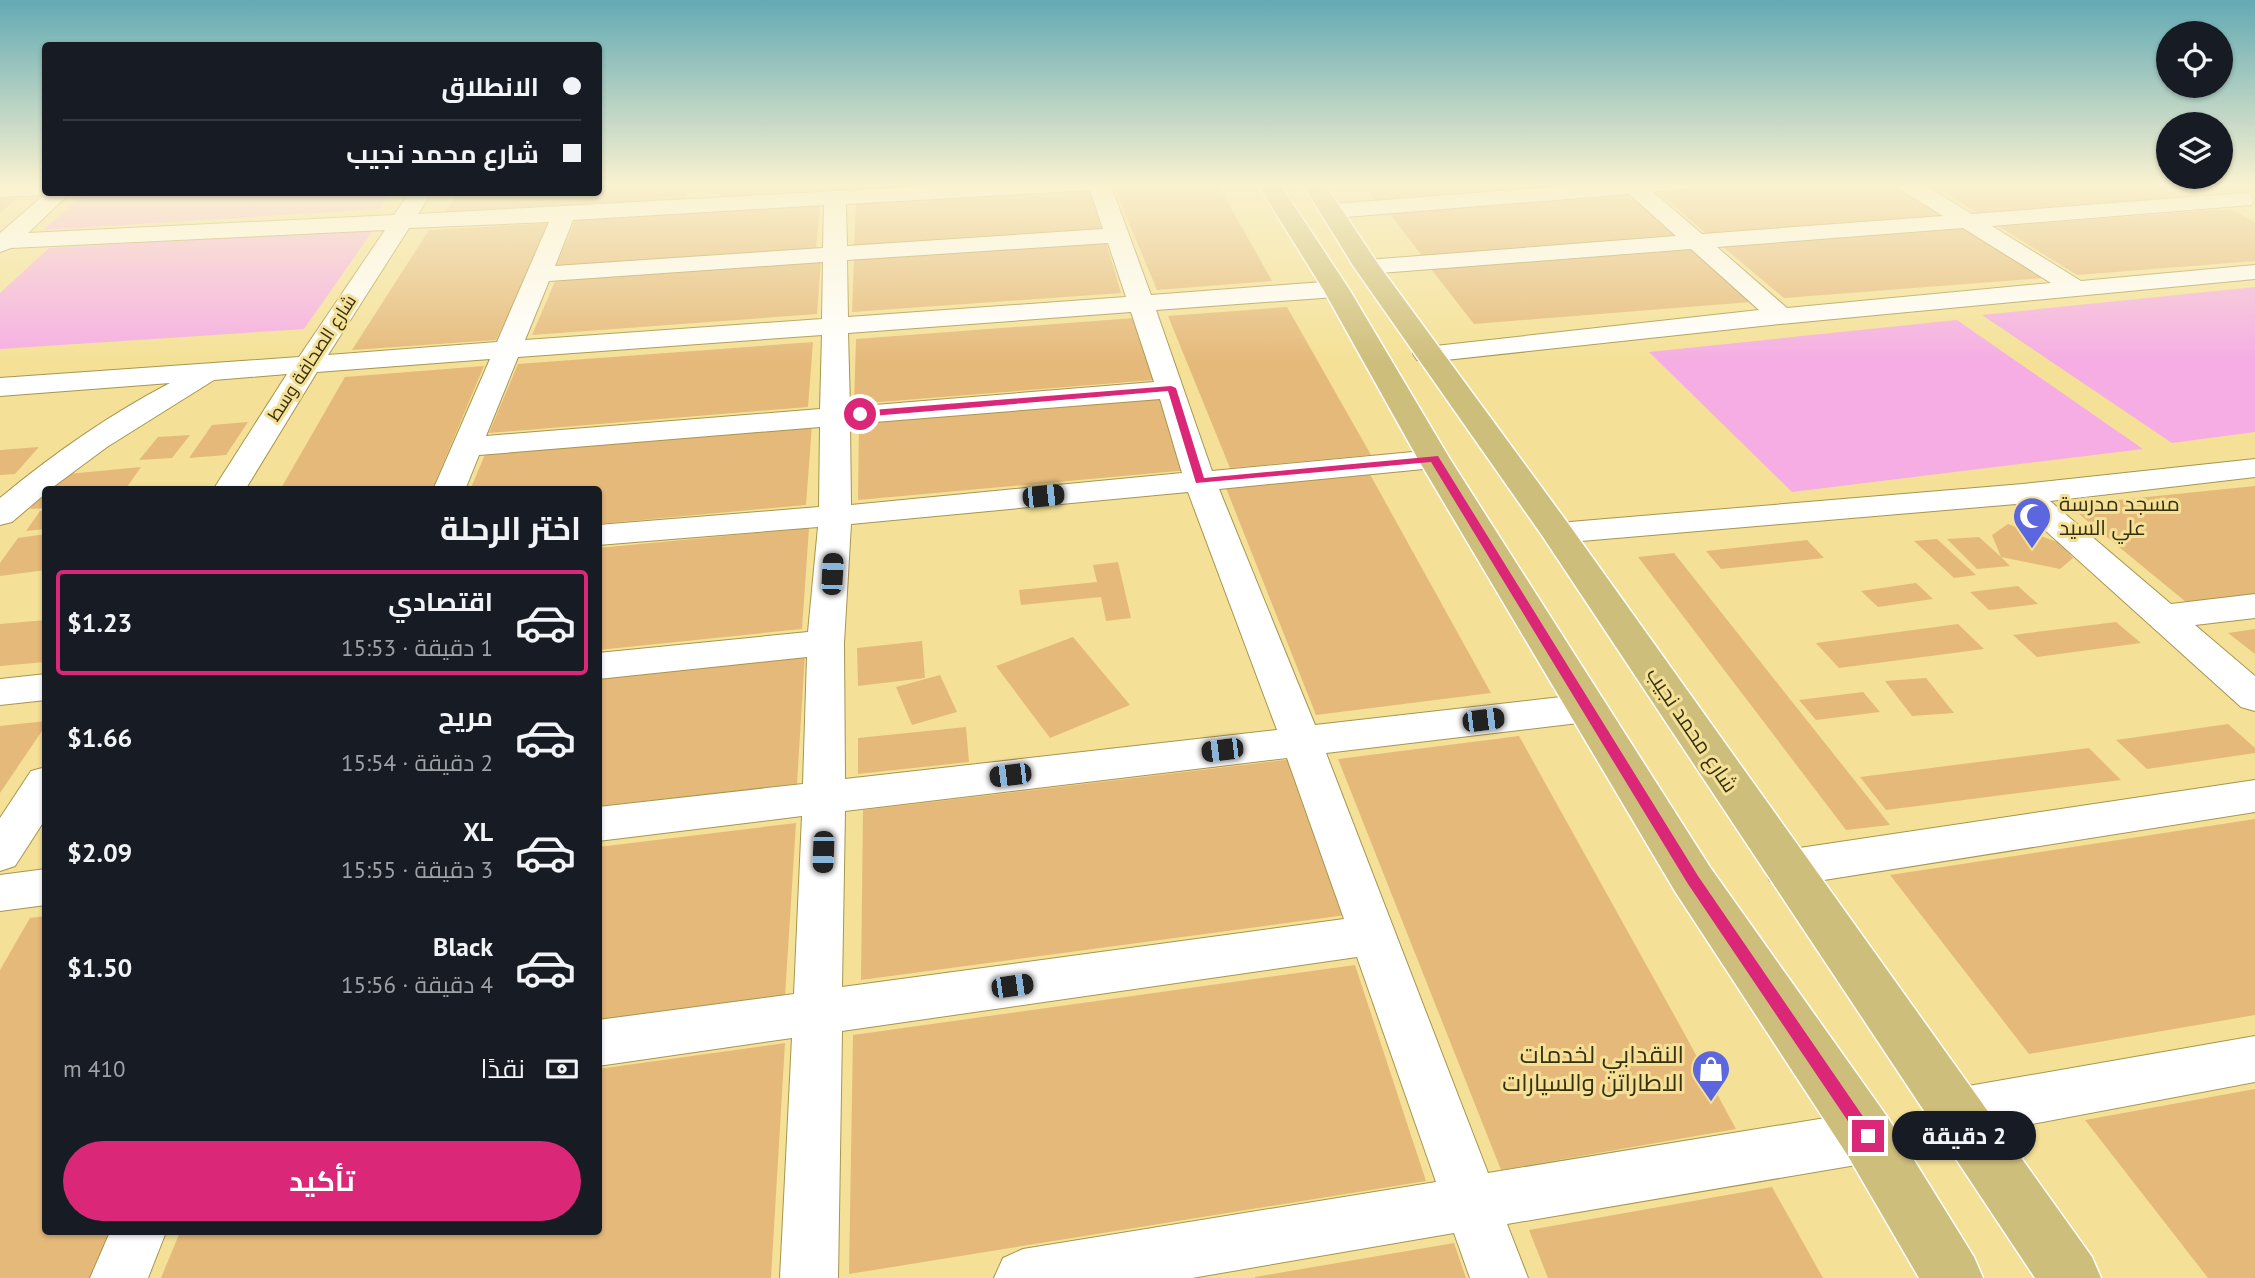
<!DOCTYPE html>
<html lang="ar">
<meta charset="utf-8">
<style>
body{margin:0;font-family:"PT Sans",Cairo,sans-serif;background:#242831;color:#f1f3f6;direction:rtl;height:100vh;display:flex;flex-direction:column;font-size:26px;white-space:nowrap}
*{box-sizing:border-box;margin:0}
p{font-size:23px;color:#9ea1a6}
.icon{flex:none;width:38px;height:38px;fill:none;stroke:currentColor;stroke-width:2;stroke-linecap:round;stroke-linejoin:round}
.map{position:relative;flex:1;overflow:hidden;direction:ltr}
.side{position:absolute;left:42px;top:486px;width:560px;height:749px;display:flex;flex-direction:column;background:#171b24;border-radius:7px;box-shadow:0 2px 5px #0004;direction:rtl}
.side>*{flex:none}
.guide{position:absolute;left:42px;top:42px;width:560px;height:154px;border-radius:7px;box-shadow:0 2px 5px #0004;direction:rtl;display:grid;align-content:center;height:154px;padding:0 21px;background:#171b24}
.buttons{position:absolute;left:2156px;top:21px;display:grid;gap:14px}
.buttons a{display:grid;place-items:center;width:77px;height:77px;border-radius:50%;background:#171b24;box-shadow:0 2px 5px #0004;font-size:35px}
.end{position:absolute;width:32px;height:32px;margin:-16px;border:9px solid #db2777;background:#fff;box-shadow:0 0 0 4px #fff}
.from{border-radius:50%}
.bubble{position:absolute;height:49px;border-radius:24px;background:#171b24;box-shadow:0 2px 5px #0004;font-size:23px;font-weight:700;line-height:49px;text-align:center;direction:rtl}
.car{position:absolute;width:21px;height:42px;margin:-21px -10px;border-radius:9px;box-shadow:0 0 5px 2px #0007;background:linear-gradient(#222 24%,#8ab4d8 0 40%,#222 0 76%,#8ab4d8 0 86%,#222 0)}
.guide b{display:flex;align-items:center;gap:24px;height:66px;font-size:26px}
.guide b+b{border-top:2px solid #363941}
.guide i{width:18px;height:18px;background:#f1f3f6}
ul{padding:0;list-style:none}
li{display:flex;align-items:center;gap:21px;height:105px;margin:0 14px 10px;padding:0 7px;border:4px solid transparent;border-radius:7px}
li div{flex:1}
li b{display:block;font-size:26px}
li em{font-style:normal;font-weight:700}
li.on{border-color:#db2777}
li>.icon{width:63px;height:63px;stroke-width:1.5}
h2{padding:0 21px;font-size:32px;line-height:84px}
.pay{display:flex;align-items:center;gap:18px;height:77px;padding:0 21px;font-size:26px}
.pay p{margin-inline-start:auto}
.primary-button{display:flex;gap:14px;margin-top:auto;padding:14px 21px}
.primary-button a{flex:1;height:80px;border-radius:42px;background:#db2777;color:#fff;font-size:28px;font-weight:700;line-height:80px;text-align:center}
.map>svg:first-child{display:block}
.green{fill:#f5ade4}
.building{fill:#e5b97a}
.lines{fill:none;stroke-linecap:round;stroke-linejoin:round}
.minor-casing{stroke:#a8954e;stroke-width:2}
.major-casing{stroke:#fff;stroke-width:3}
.minor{fill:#fff;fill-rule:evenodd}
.major{fill:#cebe7c;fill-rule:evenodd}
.route{fill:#db2777}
.labels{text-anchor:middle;stroke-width:6;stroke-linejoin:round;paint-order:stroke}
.far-street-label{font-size:18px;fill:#352e0f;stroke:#f4e197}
.poi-label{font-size:21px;fill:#352e0f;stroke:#f4e197;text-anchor:start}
.street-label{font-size:21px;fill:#352e0f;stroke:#f4e197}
.near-poi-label{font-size:24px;fill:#352e0f;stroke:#f4e197;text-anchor:end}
</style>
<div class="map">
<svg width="2255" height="1278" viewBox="0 0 2255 1278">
<rect width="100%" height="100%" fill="#f4e197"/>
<g class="green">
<polygon points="86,192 391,192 391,193 380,209 43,230"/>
<polygon points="374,229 304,329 0,349 0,293 49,248"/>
<polygon points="2255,287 2255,432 2172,443 1982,315"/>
<polygon points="1957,320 2143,449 1792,492 1649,352"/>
</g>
<g class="building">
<polygon points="598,183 691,183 685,202 443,216 458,192 598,192"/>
<polygon points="722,183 951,183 951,185 718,198"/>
<polygon points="1172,183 1217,183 1272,281 1157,290 1114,187"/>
<polygon points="1363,183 1597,183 1597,185 1375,200"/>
<polygon points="1781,183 1895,183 1950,218 1708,235 1656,191"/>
<polygon points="1929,183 2178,183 2208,198 1979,214"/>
<polygon points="1089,188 1102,231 854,247 856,202"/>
<polygon points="25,192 0,213 0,194"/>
<polygon points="1628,194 1678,238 1422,256 1387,210"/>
<polygon points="820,205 816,250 555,268 575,220"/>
<polygon points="2230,209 2255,222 2255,261 2077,275 1998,226"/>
<polygon points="552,223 496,340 352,350 429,230"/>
<polygon points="1968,228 2044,278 1784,298 1722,246"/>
<polygon points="1106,242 1121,293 852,312 854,259"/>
<polygon points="1691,250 1751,302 1474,324 1431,269"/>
<polygon points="821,261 817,314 532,335 556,279"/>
<polygon points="1287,307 1371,455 1230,468 1168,316"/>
<polygon points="1134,318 1154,380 854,404 856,339"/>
<polygon points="813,342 808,407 489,433 518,364"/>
<polygon points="484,366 432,490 280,490 345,377"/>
<polygon points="1164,395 1189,470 858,500 859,420"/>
<polygon points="248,422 226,455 189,458 212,425"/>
<polygon points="812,425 806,505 598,524 598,490 470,490 486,452"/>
<polygon points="190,435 172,458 139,460 158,437"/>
<polygon points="39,447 15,474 0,475 0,450"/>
<polygon points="141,467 125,490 46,490 46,508 30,509 57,475"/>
<polygon points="1367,469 1491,693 1316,715 1224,483"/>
<polygon points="2255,486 2255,594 2186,602 2068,505"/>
<polygon points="40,511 46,511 46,529 26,531"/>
<polygon points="2008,524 2060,543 2073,558 2060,569 2001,557 2010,566 1977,569 1947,539 1979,537 2001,557 1992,535"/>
<polygon points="809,528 802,629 598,650 598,548"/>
<polygon points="46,534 46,570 0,576 0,563 18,538"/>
<polygon points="1937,539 1976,575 1954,578 1914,541"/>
<polygon points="1807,540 1824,558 1721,569 1706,551"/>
<polygon points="1674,553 1890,825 1846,830 1638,557"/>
<polygon points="1118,562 1131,618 1106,621 1101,597 1021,605 1019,590 1097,582 1093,565"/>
<polygon points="1916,583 1933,599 1878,607 1861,591"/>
<polygon points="2018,586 2038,604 1989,610 1970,592"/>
<polygon points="46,620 46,662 0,666 0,624"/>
<polygon points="2116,622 2141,643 2037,657 2013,635"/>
<polygon points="1958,624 1984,649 1839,668 1816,643"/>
<polygon points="2255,629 2255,654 2228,633"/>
<polygon points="1073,637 1130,705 1050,738 996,666"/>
<polygon points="922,641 925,678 858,686 857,648"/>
<polygon points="805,654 797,784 598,806 598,676"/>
<polygon points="940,675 957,712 912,725 896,687"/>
<polygon points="1926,678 1954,713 1912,716 1885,681"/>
<polygon points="1863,692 1880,712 1816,720 1799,700"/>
<polygon points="46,721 46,725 0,793 0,726"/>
<polygon points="2228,724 2255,748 2255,753 2147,769 2116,740"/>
<polygon points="966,727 969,762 858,774 858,738"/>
<polygon points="1519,736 1683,1031 1736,1129 1501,1170 1338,759"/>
<polygon points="2089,748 2121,780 1886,810 1860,777"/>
<polygon points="1294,759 1346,915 861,980 863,810"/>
<polygon points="2255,819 2255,1015 2029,1054 1890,875"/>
<polygon points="796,823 785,997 598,1022 598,847"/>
<polygon points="46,916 46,1232 116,1232 97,1278 0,1278 0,970 30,918"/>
<polygon points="1355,965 1426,1181 849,1274 853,1035"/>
<polygon points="785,1043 771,1278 161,1278 180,1232 598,1232 598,1069"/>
<polygon points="2255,1089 2255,1278 2208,1278 2085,1120"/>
<polygon points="1772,1187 1823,1278 1548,1278 1529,1230"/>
<polygon points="1454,1243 1466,1278 1255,1278 1255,1277"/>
</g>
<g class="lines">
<defs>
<g id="minor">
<path d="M 0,183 L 46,183 L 46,192 L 71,192 L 28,233 L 394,215 L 410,192 L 432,192 L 418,214 L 983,183 L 1110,183 L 1151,295 L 1336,281 L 1345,284 L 1349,289 L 1345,294 L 1336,297 L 1156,310 L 1212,471 L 1434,450 L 1445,452 L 1449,459 L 1445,466 L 1434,468 L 1219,489 L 1315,725 L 1587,694 L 1601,698 L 1607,708 L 1601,718 L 1587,722 L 1326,753 L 1488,1173 L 1868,1111 L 1887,1119 L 1895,1137 L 1887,1155 L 1868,1163 L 1507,1224 L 1528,1278 L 1470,1278 L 1454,1233 L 1192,1278 L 994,1278 L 1003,1258 L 1023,1249 L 1436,1182 L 1357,957 L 842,1031 L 838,1278 L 780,1278 L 792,1038 L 598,1066 L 598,1020 L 794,994 L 802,816 L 598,841 L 598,807 L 803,784 L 807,657 L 598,679 L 598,653 L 808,632 L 818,527 L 598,545 L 598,525 L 819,507 L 820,427 L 479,455 L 465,490 L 433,490 L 490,359 L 317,372 L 245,490 L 213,490 L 287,374 L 214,380 L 107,447 L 49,490 L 46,490 L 46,493 L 12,522 L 0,525 L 0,498 C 53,454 109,415 170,383 L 0,396 L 0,378 L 299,357 L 385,230 L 11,248 L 0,252 L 0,233 L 44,195 L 0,197 ZM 1090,190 L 1103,229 L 847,246 L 846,204 ZM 824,205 L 823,248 L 555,266 L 573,220 ZM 549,222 L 497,342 L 328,355 L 409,228 ZM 1108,243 L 1126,297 L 848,317 L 847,260 ZM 823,262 L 822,319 L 525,340 L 549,281 ZM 1131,312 L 1154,382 L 850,407 L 848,333 ZM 822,335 L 820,409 L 486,436 L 518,357 ZM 1160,399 L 1182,473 L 851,505 L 850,424 ZM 1188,492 L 1277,730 L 845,779 L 844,643 L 851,524 ZM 1287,758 L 1344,919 L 842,987 L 845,811 Z"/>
<path d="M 1605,183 L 1696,183 L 1693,188 L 1653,192 L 1702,234 L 1943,216 L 1898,188 L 1895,183 L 1921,183 L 1972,214 L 2243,193 L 2251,195 L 2254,200 L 2251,205 L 1992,226 L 2081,281 L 2255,265 L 2255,279 L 1781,324 L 1427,362 L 1417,360 L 1413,354 L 1417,348 L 1759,310 L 1691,249 L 1367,274 L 1358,272 L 1355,267 L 1358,262 L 1367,260 L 1676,236 L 1629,194 L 1333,218 L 1325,216 L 1322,211 L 1325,206 L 1333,204 ZM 1963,228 L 2051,283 L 1787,308 L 1717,247 Z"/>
<polygon points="2255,459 2255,477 2050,501 2171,604 2255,594 2255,618 2195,625 2255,676 2255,711 2241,707 2016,504 1558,543 1546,540 1541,533 1546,526 1558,523 2023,484"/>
<polygon points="46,674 46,700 0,705 0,679"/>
<polygon points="46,767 46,818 15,866 0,871 0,818 31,771"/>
<polygon points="2255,780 2255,812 1786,886 1770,881 1764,868 1770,855 1786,850"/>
<polygon points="46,869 46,905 0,911 0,875"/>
<polygon points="2255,1036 2255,1082 1957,1138 1939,1131 1931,1113 1939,1095 1957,1088"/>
<polygon points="110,1232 166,1232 148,1278 90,1278"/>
</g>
<g id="major">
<polygon points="1257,183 1279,183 1349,289 1450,459 1710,867 1888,1118 1974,1257 1983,1278 1919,1278 1848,1156 1676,893 1418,459 1323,289"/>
<polygon points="1302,183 1324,183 1378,264 1570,526 2092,1257 2101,1278 2035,1278 1543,537 1354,267"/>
</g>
</defs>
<use href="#minor" class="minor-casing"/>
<use href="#major" class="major-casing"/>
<use href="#minor" class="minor"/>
<use href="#major" class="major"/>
</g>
<linearGradient id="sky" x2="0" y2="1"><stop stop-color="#63aab4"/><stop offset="0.51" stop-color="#faf2d0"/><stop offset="1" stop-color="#faf2d0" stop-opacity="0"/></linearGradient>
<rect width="2255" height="362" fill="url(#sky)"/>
<polygon class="route" points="1171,386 1176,388 1204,478 1438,456 1698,876 1873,1131 1876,1136 1873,1142 1868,1144 1862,1142 1688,884 1431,462 1196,483 1168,391 860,417 856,414 860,411"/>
<defs>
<symbol id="mosque-pin" viewBox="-11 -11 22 30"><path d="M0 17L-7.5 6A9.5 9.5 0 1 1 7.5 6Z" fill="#5c66de" stroke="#f4e197"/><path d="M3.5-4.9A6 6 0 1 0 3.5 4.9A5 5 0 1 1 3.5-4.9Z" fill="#fff"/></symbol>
<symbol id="shop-pin" viewBox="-11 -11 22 30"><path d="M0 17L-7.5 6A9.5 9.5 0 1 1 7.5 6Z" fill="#5c66de" stroke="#f4e197"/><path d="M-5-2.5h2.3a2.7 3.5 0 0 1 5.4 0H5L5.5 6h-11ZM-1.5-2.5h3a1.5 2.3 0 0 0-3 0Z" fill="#fff"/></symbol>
</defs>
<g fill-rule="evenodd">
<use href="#mosque-pin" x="2010" y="494" width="44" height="60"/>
<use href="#shop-pin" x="1689" y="1047" width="44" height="60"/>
</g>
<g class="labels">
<g class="far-street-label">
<text transform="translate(312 358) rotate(-57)" y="6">شارع الصحافة وسط</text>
</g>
<g class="poi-label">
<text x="2059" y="511">مسجد مدرسة<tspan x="2059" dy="24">علي السيد</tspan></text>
</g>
<g class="street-label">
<text transform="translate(1692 730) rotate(56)" y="7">شارع محمد نجيب</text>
</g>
<g class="near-poi-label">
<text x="1684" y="1063">النقدابي لخدمات<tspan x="1684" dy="28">الاطاراتن والسيارات</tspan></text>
</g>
</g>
</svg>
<div class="buttons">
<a><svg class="icon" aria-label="locate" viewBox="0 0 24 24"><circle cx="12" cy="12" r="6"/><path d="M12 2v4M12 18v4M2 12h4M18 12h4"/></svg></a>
<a><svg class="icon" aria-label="layers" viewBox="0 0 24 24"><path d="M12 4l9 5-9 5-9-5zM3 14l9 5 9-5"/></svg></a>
</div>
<i class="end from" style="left:860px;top:414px"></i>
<i class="end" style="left:1868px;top:1136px"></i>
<div class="bubble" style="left:1892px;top:1111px;width:144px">2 دقيقة</div>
<i class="car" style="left:1043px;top:496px;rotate:84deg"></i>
<i class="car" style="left:832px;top:574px;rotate:3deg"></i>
<i class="car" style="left:1483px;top:720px;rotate:83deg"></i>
<i class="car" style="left:1222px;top:750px;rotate:263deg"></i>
<i class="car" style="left:1010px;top:775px;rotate:263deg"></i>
<i class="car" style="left:823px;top:852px;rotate:182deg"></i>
<i class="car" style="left:1012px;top:986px;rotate:82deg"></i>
<div class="guide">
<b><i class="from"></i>الانطلاق</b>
<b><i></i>شارع محمد نجيب</b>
</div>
<section class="side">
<h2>اختر الرحلة</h2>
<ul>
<li class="on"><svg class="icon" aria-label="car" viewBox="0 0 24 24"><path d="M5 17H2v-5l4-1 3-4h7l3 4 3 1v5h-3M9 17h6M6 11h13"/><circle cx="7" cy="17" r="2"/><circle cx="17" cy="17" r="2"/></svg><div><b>اقتصادي</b><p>1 دقيقة · 15:53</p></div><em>$1.23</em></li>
<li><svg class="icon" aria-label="car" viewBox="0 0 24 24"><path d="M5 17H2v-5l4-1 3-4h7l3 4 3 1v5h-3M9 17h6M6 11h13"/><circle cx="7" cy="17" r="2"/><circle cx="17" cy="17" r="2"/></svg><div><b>مريح</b><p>2 دقيقة · 15:54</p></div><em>$1.66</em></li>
<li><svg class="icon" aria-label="car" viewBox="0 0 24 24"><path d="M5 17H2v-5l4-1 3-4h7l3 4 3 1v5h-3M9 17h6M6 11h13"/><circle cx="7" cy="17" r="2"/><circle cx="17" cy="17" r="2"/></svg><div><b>XL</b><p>3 دقيقة · 15:55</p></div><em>$2.09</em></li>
<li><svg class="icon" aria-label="car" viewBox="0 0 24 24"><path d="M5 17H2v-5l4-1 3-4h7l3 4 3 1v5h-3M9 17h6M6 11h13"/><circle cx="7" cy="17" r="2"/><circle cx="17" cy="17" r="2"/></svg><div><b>Black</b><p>4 دقيقة · 15:56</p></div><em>$1.50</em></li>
</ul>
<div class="pay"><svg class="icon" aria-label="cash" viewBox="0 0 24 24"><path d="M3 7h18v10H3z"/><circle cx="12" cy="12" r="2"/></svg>نقدًا<p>410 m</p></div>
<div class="primary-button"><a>تأكيد</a></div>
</section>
</div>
